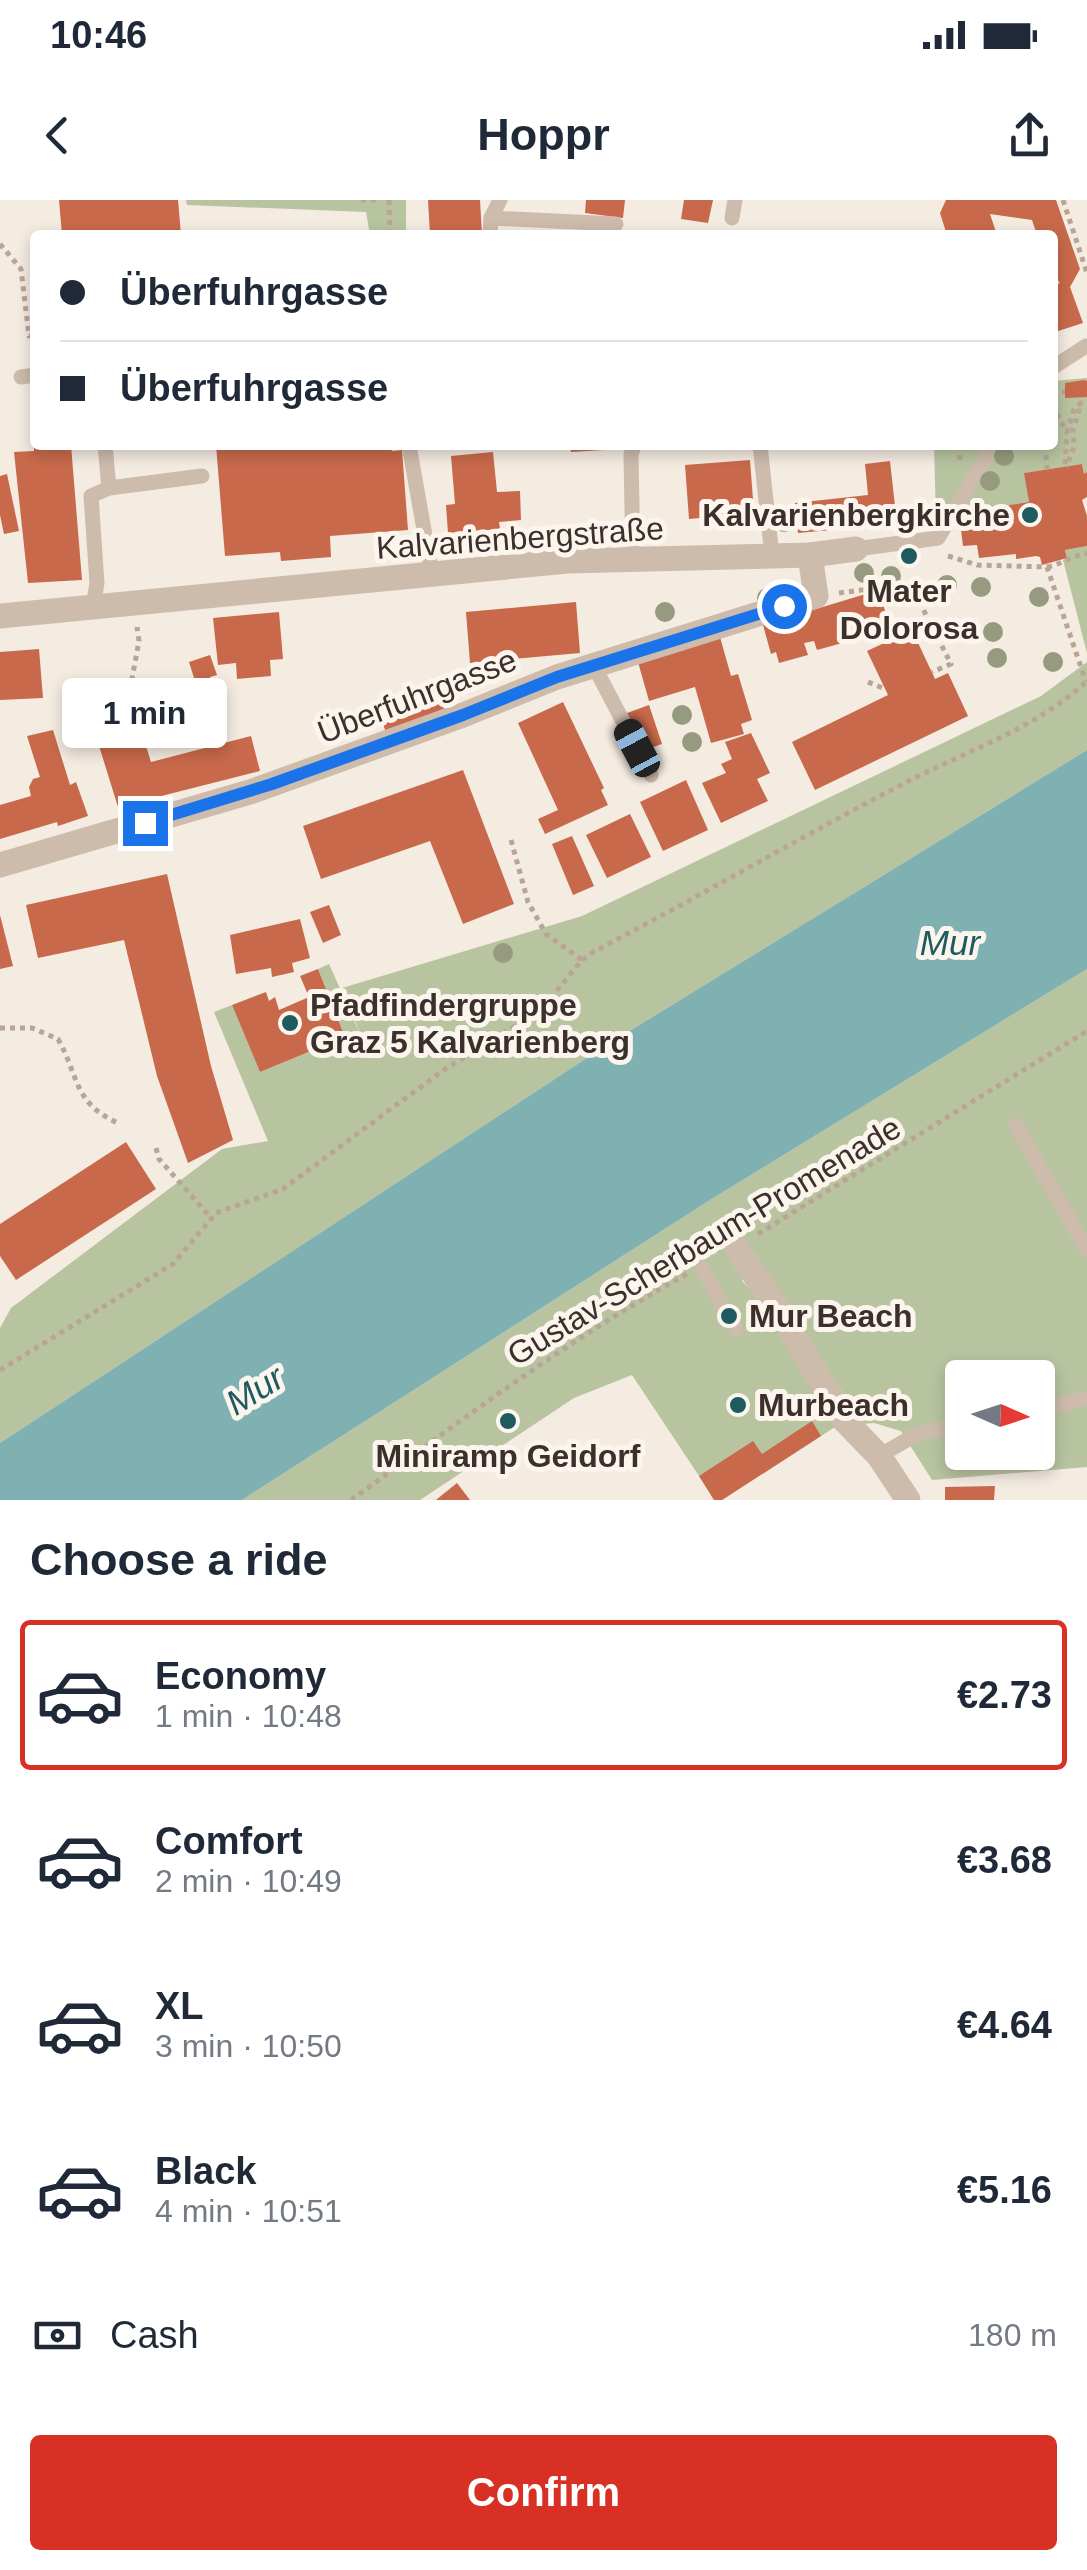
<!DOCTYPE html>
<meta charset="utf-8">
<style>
body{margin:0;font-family:Helvetica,sans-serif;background:#f6f6f7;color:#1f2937;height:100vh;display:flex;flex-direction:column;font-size:38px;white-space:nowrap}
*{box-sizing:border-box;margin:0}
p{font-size:32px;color:#747a83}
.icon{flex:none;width:55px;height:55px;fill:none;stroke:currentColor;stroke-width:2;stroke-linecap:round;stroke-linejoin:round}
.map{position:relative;height:1300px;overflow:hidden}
.details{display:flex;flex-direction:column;background:#fff;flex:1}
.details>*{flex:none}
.hud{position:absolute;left:30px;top:30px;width:1028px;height:220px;border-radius:10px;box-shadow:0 5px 15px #0003;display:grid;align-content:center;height:220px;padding:0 30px;background:#fff}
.needle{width:65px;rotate:93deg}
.fabs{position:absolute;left:945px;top:1160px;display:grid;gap:20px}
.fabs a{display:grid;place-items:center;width:110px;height:110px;border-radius:10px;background:#fff;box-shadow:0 5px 15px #0003;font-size:50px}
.end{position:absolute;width:45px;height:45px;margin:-22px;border:12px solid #1a73e8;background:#fff;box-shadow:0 0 0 5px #fff}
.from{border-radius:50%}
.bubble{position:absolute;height:70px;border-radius:10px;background:#fff;box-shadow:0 5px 15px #0003;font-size:32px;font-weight:800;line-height:70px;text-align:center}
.car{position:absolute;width:30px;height:60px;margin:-30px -15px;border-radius:12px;box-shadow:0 0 8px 2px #0007;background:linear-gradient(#222 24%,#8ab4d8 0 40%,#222 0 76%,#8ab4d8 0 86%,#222 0)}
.hud b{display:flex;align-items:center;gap:35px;height:95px;font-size:38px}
.hud b+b{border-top:2px solid #e0e1e3}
.hud i{width:25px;height:25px;background:#1f2937}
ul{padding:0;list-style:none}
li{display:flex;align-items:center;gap:30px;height:150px;margin:0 20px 15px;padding:0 10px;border:5px solid transparent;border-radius:10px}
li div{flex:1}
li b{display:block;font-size:38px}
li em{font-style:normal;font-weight:800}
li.active{border-color:#d93025}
li>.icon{width:90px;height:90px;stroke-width:1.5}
h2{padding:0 30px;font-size:45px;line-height:120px}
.pay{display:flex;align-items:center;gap:25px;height:110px;padding:0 30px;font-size:38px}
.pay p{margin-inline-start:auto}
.action{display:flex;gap:20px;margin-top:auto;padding:20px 30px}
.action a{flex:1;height:115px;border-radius:10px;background:#d93025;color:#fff;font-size:40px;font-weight:800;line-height:115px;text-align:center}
.status{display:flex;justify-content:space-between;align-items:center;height:70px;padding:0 50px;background:#fff;direction:ltr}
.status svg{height:28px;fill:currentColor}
header{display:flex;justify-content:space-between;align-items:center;height:130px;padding:0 30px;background:#fff;font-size:45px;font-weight:800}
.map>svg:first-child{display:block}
.green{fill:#b8c4a0;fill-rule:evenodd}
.water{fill:#7fb0b2}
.building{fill:#c8694b}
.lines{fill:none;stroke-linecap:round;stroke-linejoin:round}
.path{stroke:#b9a596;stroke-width:5;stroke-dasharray:5 5;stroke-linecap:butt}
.lane{stroke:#cdbbac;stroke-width:15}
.street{stroke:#cdbbac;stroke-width:25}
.tree{fill:#969b7f}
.route{stroke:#1a73e8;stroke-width:12}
.poi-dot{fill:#1f5a5e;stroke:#fbf5ee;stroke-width:4}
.labels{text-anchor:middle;stroke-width:10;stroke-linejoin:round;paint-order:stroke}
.poi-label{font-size:32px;font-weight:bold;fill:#3b302b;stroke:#fbf5ee;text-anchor:start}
.street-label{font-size:32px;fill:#3b302b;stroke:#fbf5ee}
.water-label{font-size:35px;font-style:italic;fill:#1f5a5e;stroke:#fbf5ee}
</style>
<div class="status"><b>10:46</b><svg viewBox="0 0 49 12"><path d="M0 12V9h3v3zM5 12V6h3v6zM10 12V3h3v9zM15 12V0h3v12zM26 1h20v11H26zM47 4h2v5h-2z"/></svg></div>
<header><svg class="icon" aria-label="back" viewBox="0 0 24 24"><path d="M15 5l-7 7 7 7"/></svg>Hoppr<svg class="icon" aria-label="share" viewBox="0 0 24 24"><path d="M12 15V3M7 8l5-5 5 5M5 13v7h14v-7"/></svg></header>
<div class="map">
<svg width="1087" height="1300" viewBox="0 0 1087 1300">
<rect width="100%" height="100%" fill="#f4ebe1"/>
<g class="green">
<polygon points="186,0 406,0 406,35 370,35 366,12 187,5"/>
<polygon points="1087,178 1087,272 1084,274 1082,264 1025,273 1029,302 1010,305 1009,309 936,318 934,245 1052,245 1053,181"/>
<polygon points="1087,346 1087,453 1063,360 1067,358 1065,350"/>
<polygon points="1087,462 1087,550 602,848 0,1243 0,1128 11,1108 222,949 268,941 214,812 232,805 260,872 345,837 318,769 329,764 362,838 342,788 582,716 1041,496"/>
<path d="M 1087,769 L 1087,1267 L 932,1280 L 901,1231 L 874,1223 L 862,1224 L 756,1055 L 742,1081 L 758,1097 L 835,1227 L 722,1300 L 715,1300 L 632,1175 L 574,1198 L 420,1300 L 242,1300 L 710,1000 ZM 962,1178 L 1038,1178 L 1038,1252 L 962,1252 Z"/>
</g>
<polygon class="water" points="1087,550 1087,769 710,1000 242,1300 0,1300 0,1243 602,848"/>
<g class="building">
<polygon points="59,0 178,0 181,35 62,35"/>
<polygon points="428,0 480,0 482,35 430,35"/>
<polygon points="586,0 625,0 623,18 585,13"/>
<polygon points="684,0 713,0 708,23 681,19"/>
<polygon points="946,0 1056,0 1080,69 1070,87 1083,123 1052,133 1052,86 1060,83 1052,73 1052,35 1037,35 1032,20 990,14 997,35 947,35 940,13"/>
<polygon points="1084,180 1087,181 1087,197 1065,198 1065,183"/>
<polygon points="34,245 71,245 82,380 28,383 14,252 34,251"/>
<polygon points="216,245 391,245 392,251 402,250 408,330 330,336 331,357 281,361 280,352 225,356"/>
<polygon points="570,245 620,245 620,249 571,252"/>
<polygon points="493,252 497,292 520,291 521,320 499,322 500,329 448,333 446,305 455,304 451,256"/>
<polygon points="750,260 754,313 689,319 685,265"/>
<polygon points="890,261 897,324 798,333 795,303 868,295 865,264"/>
<polygon points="1082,264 1084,274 1087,272 1087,297 1082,300 1087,316 1087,346 1065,350 1067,358 1042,365 1040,357 1036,356 1016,359 1016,354 979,358 977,345 963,346 961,330 974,329 973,314 1009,309 1009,305 1029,302 1024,273"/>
<polygon points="7,274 19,331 4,334 0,315 0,276"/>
<polygon points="879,390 887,418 883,419 886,429 854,438 851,429 843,432 846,442 817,450 814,441 804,443 808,455 779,463 776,452 771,454 763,425"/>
<polygon points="576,402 580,453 470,463 466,412"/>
<polygon points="279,412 283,459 270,460 271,476 237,479 236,463 218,465 213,418"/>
<polygon points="912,430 935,479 948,473 968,516 815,590 792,542 888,495 867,451"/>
<polygon points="720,437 731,476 738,474 752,520 741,524 744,534 711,543 695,487 649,501 638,462"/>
<polygon points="39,449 43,498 0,500 0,452"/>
<polygon points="210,455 217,475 210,477 217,505 169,517 162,490 195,481 189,462"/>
<polygon points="437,490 446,514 387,535 378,511"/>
<polygon points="563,502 604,588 601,590 608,605 545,634 538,619 558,610 518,523"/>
<polygon points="649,505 662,544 645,550 627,513"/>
<polygon points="134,507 151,562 251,536 260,571 118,607 91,520"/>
<polygon points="53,530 70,585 76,582 88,616 58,626 57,622 0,639 0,605 31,596 29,587 33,579 40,577 27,536"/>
<polygon points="751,533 770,573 757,579 768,601 721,623 702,583 726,573 721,564 732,559 725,542"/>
<polygon points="463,570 514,704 463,724 430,641 321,679 303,626"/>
<polygon points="686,580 708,630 663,651 640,602"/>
<polygon points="630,614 651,657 607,678 586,635"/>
<polygon points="572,636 594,686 573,695 552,644"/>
<polygon points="167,674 211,866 233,940 188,963 157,876 124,740 38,758 26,705"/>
<polygon points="329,705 341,735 323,743 310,712"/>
<polygon points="0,715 13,766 0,769"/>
<polygon points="300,719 310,758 292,763 294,772 272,777 271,768 236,774 230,735"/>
<polygon points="318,769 345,837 260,872 232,805 266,792 269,801 275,797 279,810 309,797 300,776"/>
<polygon points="126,942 156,989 16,1080 0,1056 0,1024"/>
<polygon points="812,1221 821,1236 722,1300 714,1300 699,1276 753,1241 762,1254"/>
<polygon points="457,1283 470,1300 436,1300 442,1295"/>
<polygon points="995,1286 994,1300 945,1300 945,1287"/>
</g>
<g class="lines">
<g class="path">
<polyline points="361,0 380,0"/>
<polyline points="389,0 390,35"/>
<polyline points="1063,0 1087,73"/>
<polyline points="0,44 21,69 29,136 35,135"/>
<polyline points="1052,192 1065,192"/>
<polyline points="1052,205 1067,232 1074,209 1081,203 1073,230 1074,247 1066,267"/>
<polyline points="959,245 960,262"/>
<polyline points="1045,245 1047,269"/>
<polyline points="1065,264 1067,232"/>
<polyline points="948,356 977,365 1047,367 1086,482"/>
<path d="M 1047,367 C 1062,364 1072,356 1087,353"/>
<polyline points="901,392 920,403 951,464 932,472"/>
<polyline points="839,393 869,389 885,391"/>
<polyline points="868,482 885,489"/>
<polyline points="128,500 139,441 137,427"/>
<polyline points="511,640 528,702 546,734 582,760"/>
<path d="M 0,828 L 32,828 L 58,839 C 79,876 73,903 118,923"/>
<polyline points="156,948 159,959 212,1019"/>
<polyline points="758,1034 1087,831"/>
<path d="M 0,1170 L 173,1064 L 216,1013 L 283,989 L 442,871 L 540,811 L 582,760 L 593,752 C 697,698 797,639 901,585 C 963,552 1036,529 1087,481"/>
<path d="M 351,1300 C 461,1221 568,1139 687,1074"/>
</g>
<g class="lane">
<polyline points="491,18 616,24"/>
<polyline points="732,18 735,0"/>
<polyline points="490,35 491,18 500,0"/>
<polyline points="1052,168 1086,146"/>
<polyline points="21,177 35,175"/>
<polyline points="105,245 109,288"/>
<polyline points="409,245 432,375"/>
<polyline points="760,245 772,356"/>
<polyline points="856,349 938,338 993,245"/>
<polyline points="633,360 631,255 634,245"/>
<polyline points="93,407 97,383 91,296 109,288 202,276"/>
<polyline points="594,466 651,575"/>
<polyline points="1016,925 1087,1050"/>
<polyline points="701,1066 736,1129"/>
<polyline points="1038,1209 1087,1198"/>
<polyline points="879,1256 917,1234 962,1225"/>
</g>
<g class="street">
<polyline points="0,416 568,361 810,355 856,349"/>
<polyline points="0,665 253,591 463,515 557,477 816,396 810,355"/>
<polyline points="736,1048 778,1109 844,1220 879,1256 908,1300"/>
</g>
</g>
<g class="tree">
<circle cx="1004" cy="256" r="10"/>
<circle cx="990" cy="281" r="10"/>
<circle cx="784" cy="322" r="10"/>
<circle cx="864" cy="373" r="10"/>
<circle cx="891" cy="376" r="10"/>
<circle cx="947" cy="385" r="10"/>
<circle cx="981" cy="387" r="10"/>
<circle cx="1039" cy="397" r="10"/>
<circle cx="767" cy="398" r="10"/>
<circle cx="665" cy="412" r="10"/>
<circle cx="993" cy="432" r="10"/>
<circle cx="997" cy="458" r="10"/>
<circle cx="1053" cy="462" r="10"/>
<circle cx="682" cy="515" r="10"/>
<circle cx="692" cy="542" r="10"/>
<circle cx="503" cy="753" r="10"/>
<circle cx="520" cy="811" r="10"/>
</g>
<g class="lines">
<polyline class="route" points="145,623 272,584 463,515 557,477 784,406"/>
</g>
<g class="poi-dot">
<circle cx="1030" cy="315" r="10"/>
<circle cx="909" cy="356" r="10"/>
<circle cx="290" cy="823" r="10"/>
<circle cx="729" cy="1116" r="10"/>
<circle cx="738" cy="1205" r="10"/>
<circle cx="508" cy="1221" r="10"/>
</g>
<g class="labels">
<g class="poi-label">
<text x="1010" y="326" text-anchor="end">Kalvarienbergkirche</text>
<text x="909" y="402" text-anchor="middle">Mater<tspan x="909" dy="37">Dolorosa</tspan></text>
<text x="310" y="816">Pfadfindergruppe<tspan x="310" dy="37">Graz 5 Kalvarienberg</tspan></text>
<text x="749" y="1127">Mur Beach</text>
<text x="758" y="1216">Murbeach</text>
<text x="508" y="1267" text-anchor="middle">Miniramp Geidorf</text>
</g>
<g class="street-label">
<text transform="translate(520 338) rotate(-4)" y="11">Kalvarienbergstraße</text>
<text transform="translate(417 496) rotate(-21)" y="11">Überfuhrgasse</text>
<text transform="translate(704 1041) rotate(-31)" y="11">Gustav-Scherbaum-Promenade</text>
</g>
<g class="water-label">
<text x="950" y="755">Mur</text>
<text transform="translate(255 1190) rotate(-32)" y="12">Mur</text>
</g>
</g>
</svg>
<div class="fabs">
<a><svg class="needle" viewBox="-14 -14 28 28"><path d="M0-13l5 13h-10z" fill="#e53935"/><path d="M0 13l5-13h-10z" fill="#747a83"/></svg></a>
</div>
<i class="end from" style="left:784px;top:406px"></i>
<i class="end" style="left:145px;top:623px"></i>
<div class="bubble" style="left:62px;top:478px;width:165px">1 min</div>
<i class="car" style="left:637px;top:548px;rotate:332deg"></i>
<div class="hud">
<b><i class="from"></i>Überfuhrgasse</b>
<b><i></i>Überfuhrgasse</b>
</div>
</div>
<section class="details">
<h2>Choose a ride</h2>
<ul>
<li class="active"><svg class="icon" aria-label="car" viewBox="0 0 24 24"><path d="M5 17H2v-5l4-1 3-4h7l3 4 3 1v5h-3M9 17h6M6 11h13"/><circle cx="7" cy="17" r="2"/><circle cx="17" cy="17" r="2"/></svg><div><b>Economy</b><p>1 min · 10:48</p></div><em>€2.73</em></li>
<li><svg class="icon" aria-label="car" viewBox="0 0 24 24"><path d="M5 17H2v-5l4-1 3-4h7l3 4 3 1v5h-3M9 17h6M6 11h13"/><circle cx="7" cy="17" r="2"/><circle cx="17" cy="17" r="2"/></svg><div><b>Comfort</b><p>2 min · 10:49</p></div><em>€3.68</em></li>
<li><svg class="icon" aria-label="car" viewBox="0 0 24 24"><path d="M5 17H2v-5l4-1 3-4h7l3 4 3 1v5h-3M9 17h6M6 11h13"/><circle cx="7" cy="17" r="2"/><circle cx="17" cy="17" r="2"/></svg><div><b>XL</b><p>3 min · 10:50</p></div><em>€4.64</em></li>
<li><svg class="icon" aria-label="car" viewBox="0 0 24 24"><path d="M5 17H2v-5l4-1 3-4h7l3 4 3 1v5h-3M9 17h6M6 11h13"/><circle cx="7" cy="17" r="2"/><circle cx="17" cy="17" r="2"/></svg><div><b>Black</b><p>4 min · 10:51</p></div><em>€5.16</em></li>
</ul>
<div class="pay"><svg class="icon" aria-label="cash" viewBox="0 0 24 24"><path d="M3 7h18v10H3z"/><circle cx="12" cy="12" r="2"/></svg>Cash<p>180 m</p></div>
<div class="action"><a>Confirm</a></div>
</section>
